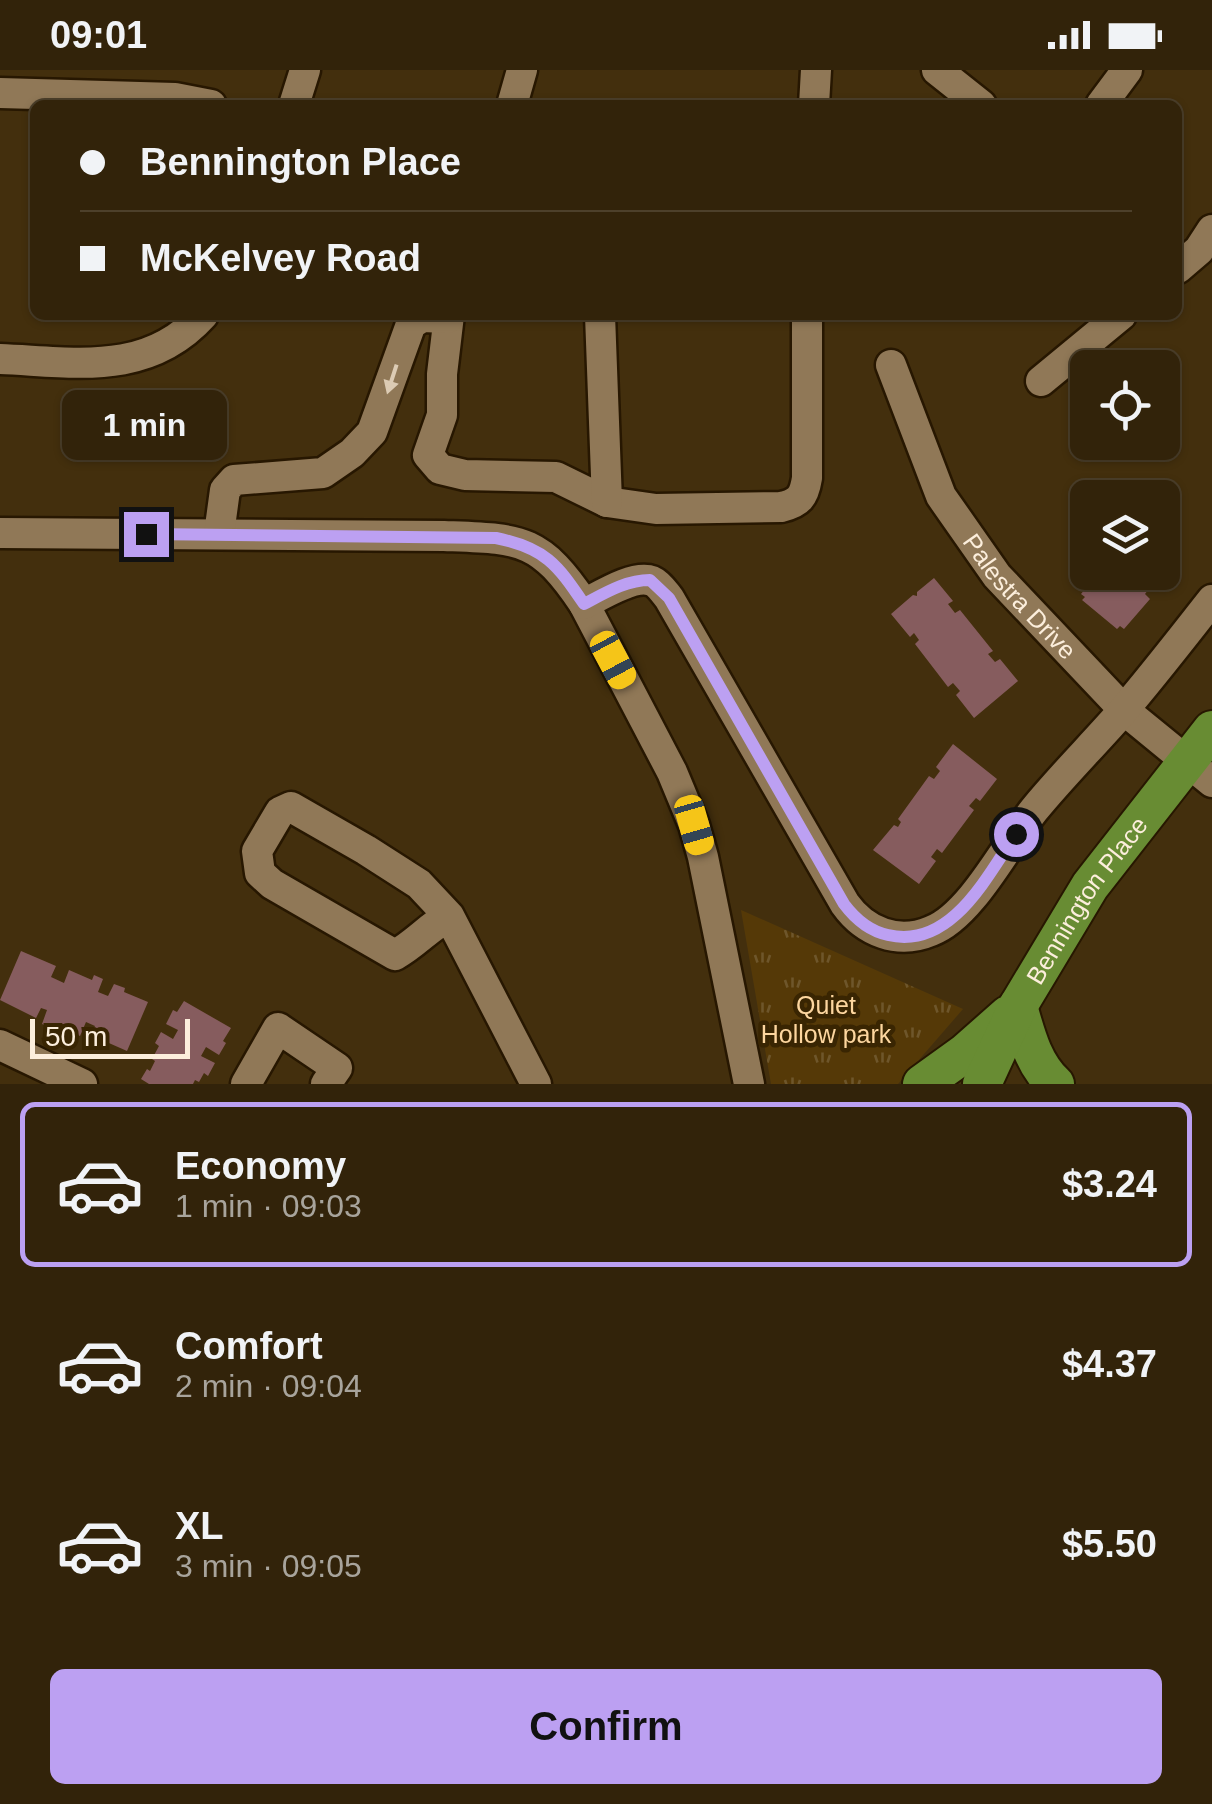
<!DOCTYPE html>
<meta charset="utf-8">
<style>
body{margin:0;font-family:Arial,sans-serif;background:#3a2b13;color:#f1f3f6;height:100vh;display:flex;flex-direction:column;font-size:38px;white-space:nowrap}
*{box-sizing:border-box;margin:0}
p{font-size:32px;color:#a8a49c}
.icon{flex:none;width:55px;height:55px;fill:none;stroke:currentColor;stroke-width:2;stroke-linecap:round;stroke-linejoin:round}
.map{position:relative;height:1014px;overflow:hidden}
.panel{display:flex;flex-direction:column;background:#32230a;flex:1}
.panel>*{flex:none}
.hud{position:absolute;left:30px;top:30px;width:1152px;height:220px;border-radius:15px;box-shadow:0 2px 8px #0004,0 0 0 2px #4d402b;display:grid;align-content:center;height:220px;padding:0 50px;background:#32230a}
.buttons{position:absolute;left:1070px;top:280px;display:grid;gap:20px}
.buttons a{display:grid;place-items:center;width:110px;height:110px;border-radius:15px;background:#32230a;box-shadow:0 2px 8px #0004,0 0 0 2px #4d402b;font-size:50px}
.scale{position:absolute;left:30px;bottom:25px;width:160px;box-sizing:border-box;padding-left:10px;border:5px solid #fceedc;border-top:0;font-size:28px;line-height:35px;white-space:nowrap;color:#fceedc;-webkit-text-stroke:8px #392502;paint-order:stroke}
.end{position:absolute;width:45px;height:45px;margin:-22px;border:12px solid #bca0f2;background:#111;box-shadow:0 0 0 5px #111}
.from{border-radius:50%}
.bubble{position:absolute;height:70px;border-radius:15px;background:#32230a;box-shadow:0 2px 8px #0004,0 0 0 2px #4d402b;font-size:32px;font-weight:600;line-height:70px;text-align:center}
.car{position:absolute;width:30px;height:60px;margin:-30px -15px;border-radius:12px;box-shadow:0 0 8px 2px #0007;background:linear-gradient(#f5c518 24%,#345 0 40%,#f5c518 0 76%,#345 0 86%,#f5c518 0)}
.hud b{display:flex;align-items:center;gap:35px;height:95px;font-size:38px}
.hud b+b{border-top:2px solid #4d402b}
.hud i{width:25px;height:25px;background:#f1f3f6}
ul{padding:18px 0 0;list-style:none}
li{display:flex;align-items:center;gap:30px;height:165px;margin:0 20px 15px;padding:0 30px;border:5px solid transparent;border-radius:15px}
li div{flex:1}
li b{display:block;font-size:38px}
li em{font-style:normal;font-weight:600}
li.on{border-color:#bca0f2}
li>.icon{width:90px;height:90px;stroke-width:1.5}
.cta{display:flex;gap:20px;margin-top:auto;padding:20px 50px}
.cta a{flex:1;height:115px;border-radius:15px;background:#bca0f2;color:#111;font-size:40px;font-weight:600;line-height:115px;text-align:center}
.status{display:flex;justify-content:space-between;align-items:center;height:70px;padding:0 50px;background:#32230a;direction:ltr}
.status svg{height:28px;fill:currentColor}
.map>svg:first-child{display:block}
.park{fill:url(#park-tufts)}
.building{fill:#865c5e}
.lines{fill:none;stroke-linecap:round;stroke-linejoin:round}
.minor-casing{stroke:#271701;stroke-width:35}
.major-casing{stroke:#271701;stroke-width:42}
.minor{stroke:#907857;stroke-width:30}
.major{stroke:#688c33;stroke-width:38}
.oneway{fill:#dccbb4}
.route{stroke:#bca0f2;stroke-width:12}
.labels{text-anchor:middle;stroke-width:9;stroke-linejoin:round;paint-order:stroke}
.street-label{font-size:25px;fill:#fceedc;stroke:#392502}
.park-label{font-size:25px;fill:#fdd69f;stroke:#392502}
</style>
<div class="status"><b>09:01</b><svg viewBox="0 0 49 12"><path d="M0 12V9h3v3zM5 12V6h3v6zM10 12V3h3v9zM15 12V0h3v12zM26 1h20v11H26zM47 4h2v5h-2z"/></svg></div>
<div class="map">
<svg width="1212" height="1014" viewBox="0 0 1212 1014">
<defs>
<pattern id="park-tufts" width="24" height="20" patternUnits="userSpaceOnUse" patternTransform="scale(2.5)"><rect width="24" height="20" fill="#553907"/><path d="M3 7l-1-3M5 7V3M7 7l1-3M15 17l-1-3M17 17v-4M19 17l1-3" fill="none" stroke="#6e562b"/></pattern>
</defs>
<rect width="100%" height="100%" fill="#432f0d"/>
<polygon class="park" points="741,840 963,939 898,1014 771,1014"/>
<g class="building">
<polygon points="1162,466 1182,483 1178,486 1182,489 1156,521 1151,516 1145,524 1150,529 1124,559 1120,556 1117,559 1082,530 1085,527 1081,524 1099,502 1162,502"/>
<polygon points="934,508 953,531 948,534 955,543 960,540 993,581 988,584 995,592 1000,589 1018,611 974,648 956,625 960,621 953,613 948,617 915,574 919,570 914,563 910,567 891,544 913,525 917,526 917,522"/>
<polygon points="953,674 997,709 980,731 976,728 969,736 974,740 942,783 937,779 931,787 936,791 919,814 873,780 894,755 898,757 901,752 898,749 929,706 934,709 940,701 936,697"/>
<polygon points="21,881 56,896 51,907 64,913 69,900 92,910 94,905 103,909 98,922 108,926 114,914 125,918 124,922 148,932 127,981 102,970 101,974 89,969 95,956 86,952 80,966 66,960 68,956 60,953 57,961 42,954 47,940 41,938 36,948 0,930"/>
<polygon points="184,931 231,958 223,971 226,973 219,985 206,977 201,986 215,993 208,1006 204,1003 199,1012 195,1010 193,1014 149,1014 141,1009 147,999 150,1001 155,991 152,989 159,976 155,973 161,962 173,969 178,960 166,954 173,940 177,942"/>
</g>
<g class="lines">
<defs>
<g id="minor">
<polyline points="937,0 981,35"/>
<polyline points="0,23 175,28 211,35"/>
<polyline points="294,35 305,0"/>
<polyline points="512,35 522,0"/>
<polyline points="814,35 816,0"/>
<polyline points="1101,35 1127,0"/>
<polyline points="1178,198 1199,180 1212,160"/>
<path d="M 449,245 L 442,304 L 442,345 L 428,385 L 440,399 L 465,405 L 556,407 L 607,432 L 656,439 L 781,437 C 799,433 804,427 807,408 L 807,245"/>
<polyline points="600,245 607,432"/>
<path d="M 0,289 C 75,292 147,307 203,245"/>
<path id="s1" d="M 891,295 L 941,426 L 997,506 L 1124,640 L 1212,712"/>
<polyline points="1041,311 1121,245"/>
<path d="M 0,463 L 444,466 C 521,469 539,467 584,534 L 672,702 L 694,755 L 703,787 L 749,1014"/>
<polyline points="219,464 225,420 234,410 323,403 352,383 372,362 411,254 422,247 448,248"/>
<path d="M 584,534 C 600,526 634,504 652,511 C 659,514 664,522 669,528 L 845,834 C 865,862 898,875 931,861 C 971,846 1007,774 1034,740 C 1061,707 1092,676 1121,643 C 1152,607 1182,568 1212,530"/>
<path d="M 449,846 C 429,857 415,874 395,885 L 272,814 L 260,803 L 257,781 L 280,742 L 291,737 L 366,780 L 419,814 L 449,846 L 536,1014"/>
<polyline points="0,975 82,1014"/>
<polyline points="246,1014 278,958 337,998 326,1014"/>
</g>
<g id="major">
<path d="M 1018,936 C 1026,964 1033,994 1055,1014"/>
<polyline points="922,1014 965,983 1008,945"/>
<path id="s2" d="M 982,1014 L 1018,936 L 1090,816 L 1212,660"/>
</g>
</defs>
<use href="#minor" class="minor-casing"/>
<use href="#major" class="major-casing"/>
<use href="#minor" class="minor"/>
<use href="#major" class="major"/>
</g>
<defs><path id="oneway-solid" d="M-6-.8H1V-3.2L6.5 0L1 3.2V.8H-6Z" transform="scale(2.5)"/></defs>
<use class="oneway" href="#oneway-solid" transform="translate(392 309) rotate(108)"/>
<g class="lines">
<path class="route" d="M 146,464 L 496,468 C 545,478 557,494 584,534 C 605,523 626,510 650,510 L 669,528 L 844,834 C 856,850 869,861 888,865 C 951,880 987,806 1016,764"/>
</g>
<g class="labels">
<g class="street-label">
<text dy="9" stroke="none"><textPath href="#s1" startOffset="268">Palestra Drive</textPath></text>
<text dy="9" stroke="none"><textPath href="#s2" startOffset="212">Bennington Place</textPath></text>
</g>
<g class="park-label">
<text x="826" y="944">Quiet<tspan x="826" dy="29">Hollow park</tspan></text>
</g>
</g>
</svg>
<div class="buttons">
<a><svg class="icon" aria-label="locate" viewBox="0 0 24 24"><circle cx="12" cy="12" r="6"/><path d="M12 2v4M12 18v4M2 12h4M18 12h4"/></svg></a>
<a><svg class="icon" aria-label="layers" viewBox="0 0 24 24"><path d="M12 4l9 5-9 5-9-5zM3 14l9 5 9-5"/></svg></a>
</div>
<div class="scale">50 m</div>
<i class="end from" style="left:1016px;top:764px"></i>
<i class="end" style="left:146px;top:464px"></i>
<div class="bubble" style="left:62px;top:320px;width:165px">1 min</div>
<i class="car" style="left:613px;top:590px;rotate:152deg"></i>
<i class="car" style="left:694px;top:755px;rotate:164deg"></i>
<div class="hud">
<b><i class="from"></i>Bennington Place</b>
<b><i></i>McKelvey Road</b>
</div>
</div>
<section class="panel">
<ul>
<li class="on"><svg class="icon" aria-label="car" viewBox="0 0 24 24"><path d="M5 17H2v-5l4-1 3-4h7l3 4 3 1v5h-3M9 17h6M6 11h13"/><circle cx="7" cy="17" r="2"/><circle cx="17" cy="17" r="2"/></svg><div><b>Economy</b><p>1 min · 09:03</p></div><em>$3.24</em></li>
<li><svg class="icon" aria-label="car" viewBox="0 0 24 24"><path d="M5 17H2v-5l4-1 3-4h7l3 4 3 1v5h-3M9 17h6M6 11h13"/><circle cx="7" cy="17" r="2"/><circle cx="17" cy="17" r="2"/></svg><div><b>Comfort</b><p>2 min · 09:04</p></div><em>$4.37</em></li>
<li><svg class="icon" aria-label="car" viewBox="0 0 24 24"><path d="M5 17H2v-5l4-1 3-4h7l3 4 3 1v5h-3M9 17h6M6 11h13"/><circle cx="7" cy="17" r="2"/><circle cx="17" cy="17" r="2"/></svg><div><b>XL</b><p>3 min · 09:05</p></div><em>$5.50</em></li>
</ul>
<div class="cta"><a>Confirm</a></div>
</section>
